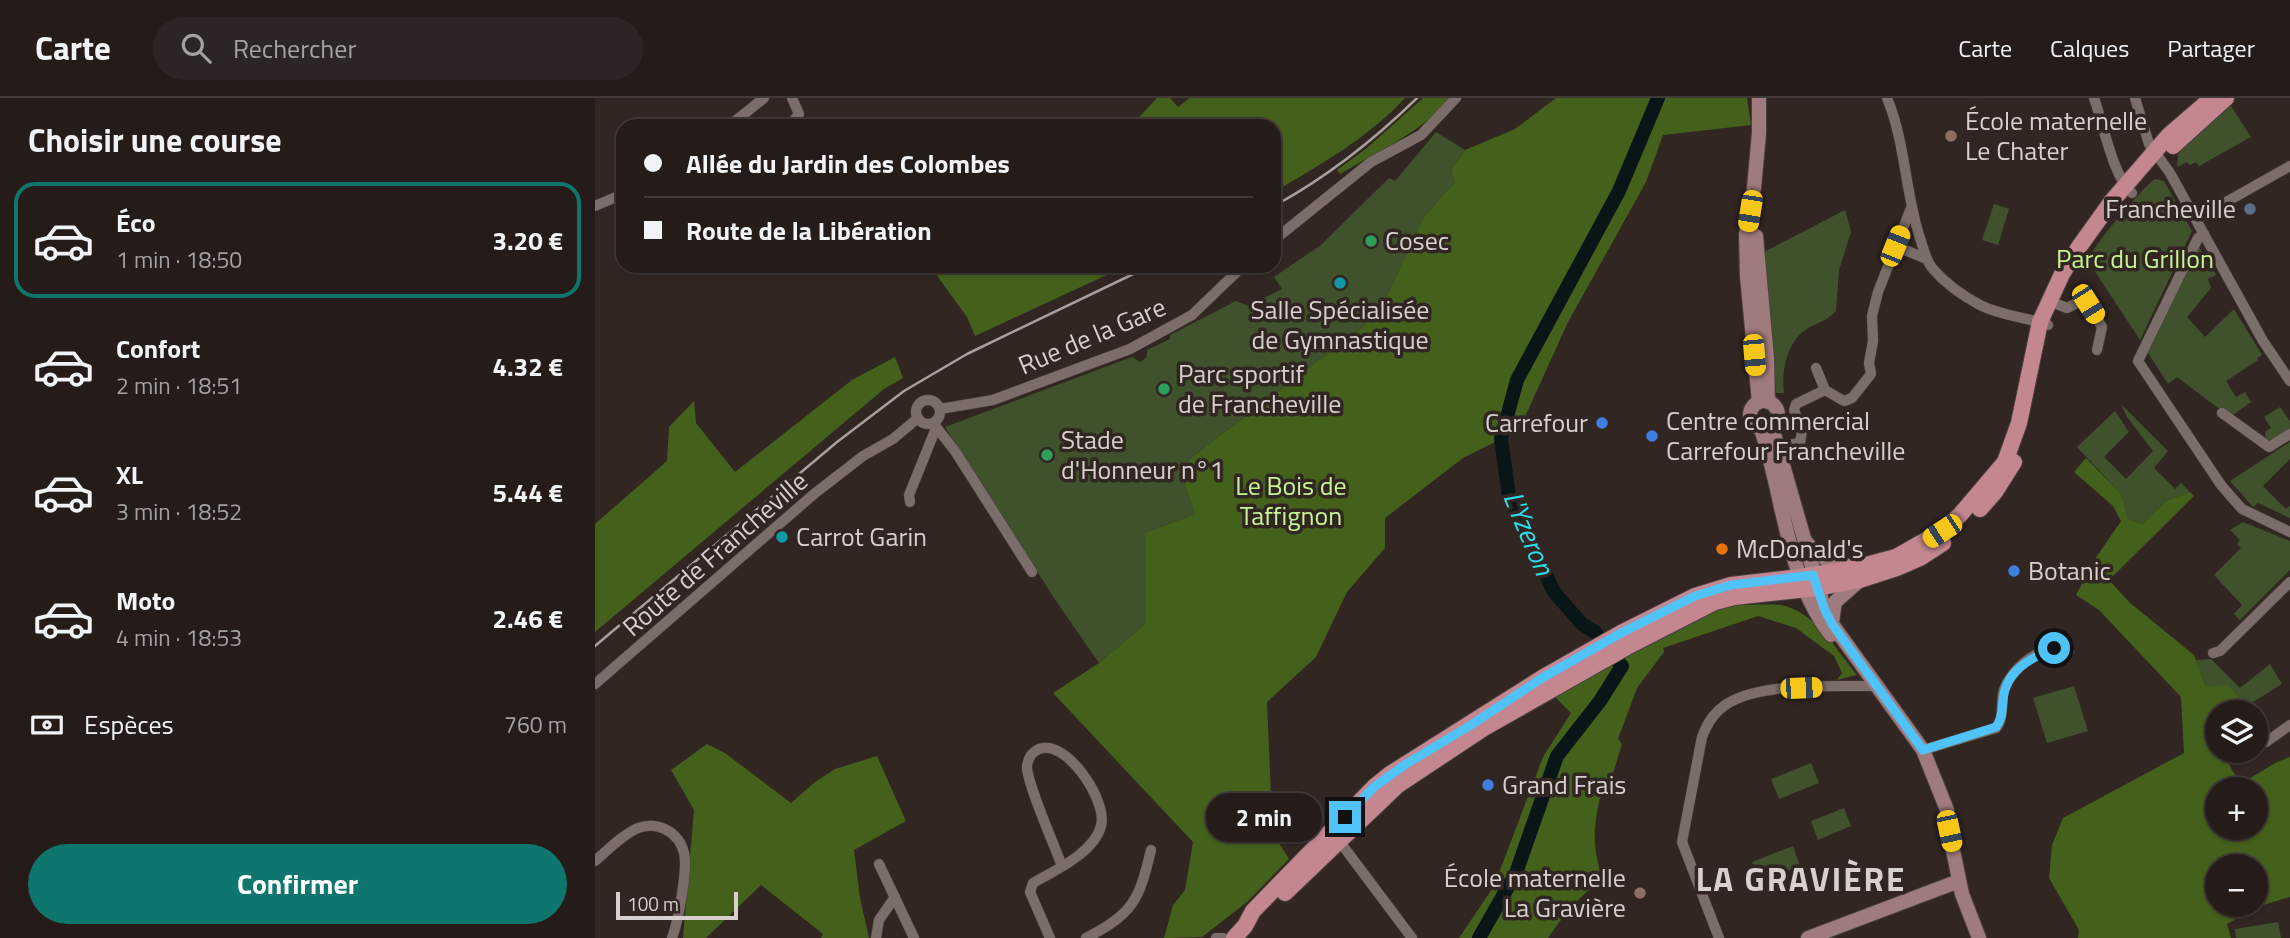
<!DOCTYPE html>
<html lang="fr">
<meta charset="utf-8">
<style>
body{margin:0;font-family:"Titillium Web",sans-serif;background:#2d2523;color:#f1f3f6;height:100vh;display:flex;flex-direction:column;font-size:26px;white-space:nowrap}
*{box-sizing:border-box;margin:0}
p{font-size:23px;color:#a3a1a2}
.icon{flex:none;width:38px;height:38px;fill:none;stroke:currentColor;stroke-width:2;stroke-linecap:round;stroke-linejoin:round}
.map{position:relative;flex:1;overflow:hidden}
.side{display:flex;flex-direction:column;background:#251c1a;width:595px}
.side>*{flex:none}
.top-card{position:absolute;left:21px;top:21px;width:665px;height:154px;border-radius:21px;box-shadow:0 2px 5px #0004,0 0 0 2px #423a39;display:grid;align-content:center;height:154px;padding:0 28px;background:#251c1a}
.buttons{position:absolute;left:1610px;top:602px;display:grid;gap:14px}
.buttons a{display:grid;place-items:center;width:63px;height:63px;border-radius:50%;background:#251c1a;box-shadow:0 2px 5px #0004,0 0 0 2px #423a39;font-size:35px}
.scale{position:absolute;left:21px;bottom:18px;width:122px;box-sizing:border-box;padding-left:7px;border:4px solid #d7d0ce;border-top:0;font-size:19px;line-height:24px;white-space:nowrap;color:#d7d0ce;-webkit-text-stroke:5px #312622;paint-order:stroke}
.end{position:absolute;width:32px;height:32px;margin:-16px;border:9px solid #4fc3f7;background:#111;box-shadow:0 0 0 4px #111}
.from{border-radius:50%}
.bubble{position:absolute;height:49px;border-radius:24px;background:#251c1a;box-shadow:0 2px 5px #0004,0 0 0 2px #423a39;font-size:23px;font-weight:700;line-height:49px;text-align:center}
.car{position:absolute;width:21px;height:42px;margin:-21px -10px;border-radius:9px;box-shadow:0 0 5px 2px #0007;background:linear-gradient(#f5c518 24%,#345 0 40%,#f5c518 0 76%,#345 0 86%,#f5c518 0)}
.top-card b{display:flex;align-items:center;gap:24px;height:66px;font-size:26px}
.top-card b+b{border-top:2px solid #423a39}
.top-card i{width:18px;height:18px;background:#f1f3f6}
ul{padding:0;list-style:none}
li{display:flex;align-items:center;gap:21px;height:116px;margin:0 14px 10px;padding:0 14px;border:4px solid transparent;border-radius:21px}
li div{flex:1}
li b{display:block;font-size:26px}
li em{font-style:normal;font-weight:700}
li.on{border-color:#0f766e}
li>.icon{width:63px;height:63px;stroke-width:1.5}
h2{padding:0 28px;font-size:32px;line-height:84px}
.pay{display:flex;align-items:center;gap:18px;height:77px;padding:0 28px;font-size:26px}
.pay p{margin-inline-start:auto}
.primary-button{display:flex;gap:14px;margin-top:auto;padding:14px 28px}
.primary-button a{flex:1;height:80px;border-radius:42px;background:#0f766e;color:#fff;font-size:28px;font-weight:700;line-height:80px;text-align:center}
header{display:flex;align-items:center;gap:42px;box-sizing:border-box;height:98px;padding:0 35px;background:#251c1a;border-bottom:2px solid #423a39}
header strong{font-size:33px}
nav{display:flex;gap:38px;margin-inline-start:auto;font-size:24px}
.search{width:490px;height:63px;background:#2d2523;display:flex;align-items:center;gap:18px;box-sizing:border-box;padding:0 24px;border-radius:38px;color:#a3a1a2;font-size:26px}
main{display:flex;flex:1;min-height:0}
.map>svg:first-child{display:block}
.green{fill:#40522b}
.forest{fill:#44611b;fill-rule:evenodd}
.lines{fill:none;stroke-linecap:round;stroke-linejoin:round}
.river{stroke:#081618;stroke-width:14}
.street-casing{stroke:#4a413e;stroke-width:11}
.secondary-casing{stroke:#4a413e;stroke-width:16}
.primary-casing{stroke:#4a413e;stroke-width:18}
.street{stroke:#7b6e6a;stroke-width:10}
.secondary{stroke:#a07b7d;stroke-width:14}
.primary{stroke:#c4878f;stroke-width:16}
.rail{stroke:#a8a09d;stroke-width:2.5}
.route{stroke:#4fc3f7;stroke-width:9}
.education-dot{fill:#8d6e63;stroke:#312622;stroke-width:2.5}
.service-dot{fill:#5c6f8a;stroke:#312622;stroke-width:2.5}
.leisure-dot{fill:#2e9e5b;stroke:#312622;stroke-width:2.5}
.culture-dot{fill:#0f9aa8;stroke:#312622;stroke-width:2.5}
.shop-dot{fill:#3f7fe0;stroke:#312622;stroke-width:2.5}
.food-dot{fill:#e8710a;stroke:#312622;stroke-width:2.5}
.labels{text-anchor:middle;stroke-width:7;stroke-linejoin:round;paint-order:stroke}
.poi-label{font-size:26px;fill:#d7d0ce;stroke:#312622;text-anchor:start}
.park-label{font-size:26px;fill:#c6f393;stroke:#312622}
.street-label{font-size:26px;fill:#d7d0ce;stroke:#312622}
.water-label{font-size:28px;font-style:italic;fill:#2edcec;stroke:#312622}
.district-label{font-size:33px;font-weight:bold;letter-spacing:2px;fill:#d7d0ce;stroke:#312622}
</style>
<header>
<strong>Carte</strong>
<div class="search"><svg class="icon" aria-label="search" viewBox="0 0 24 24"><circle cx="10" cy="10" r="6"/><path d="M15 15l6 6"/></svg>Rechercher</div>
<nav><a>Carte</a><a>Calques</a><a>Partager</a></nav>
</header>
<main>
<section class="side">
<h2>Choisir une course</h2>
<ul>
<li class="on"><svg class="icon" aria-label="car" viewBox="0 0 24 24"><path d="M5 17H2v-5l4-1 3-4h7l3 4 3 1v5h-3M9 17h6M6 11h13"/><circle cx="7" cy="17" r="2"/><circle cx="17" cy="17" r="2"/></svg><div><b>Éco</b><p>1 min · 18:50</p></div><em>3.20 €</em></li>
<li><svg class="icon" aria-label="car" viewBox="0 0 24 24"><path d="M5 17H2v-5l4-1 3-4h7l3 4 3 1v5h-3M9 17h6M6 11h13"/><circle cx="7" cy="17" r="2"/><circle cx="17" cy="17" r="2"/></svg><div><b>Confort</b><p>2 min · 18:51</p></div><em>4.32 €</em></li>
<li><svg class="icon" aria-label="car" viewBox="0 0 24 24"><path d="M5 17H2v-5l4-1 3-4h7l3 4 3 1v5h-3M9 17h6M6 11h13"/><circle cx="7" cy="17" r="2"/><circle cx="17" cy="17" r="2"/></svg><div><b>XL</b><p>3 min · 18:52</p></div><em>5.44 €</em></li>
<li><svg class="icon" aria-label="car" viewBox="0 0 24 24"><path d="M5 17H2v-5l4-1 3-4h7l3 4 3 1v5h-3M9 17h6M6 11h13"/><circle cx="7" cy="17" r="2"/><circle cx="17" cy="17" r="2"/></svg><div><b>Moto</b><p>4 min · 18:53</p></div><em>2.46 €</em></li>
</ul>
<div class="pay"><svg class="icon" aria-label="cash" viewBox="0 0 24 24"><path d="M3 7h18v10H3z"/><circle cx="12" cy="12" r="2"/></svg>Espèces<p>760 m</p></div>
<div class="primary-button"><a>Confirmer</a></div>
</section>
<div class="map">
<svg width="1695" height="840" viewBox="0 0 1695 840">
<rect width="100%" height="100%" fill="#312622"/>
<g class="green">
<polygon points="1636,8 1656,39 1604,68 1601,64 1595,67 1592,64 1582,69 1583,57 1588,49"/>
<polygon points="841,34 870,52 856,72 860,84 829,119 782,218 597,359 585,373 600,416 550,435 550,526 504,565 461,503 350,329 537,259 545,264 552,259 552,252 575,241 575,237 641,203 653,208 687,191 679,179 726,147 794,80 800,83"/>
<path d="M 1560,81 L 1569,83 L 1597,133 L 1545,242 L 1493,163 C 1496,149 1548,89 1560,81 Z"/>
<polygon points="1399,106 1414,111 1403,147 1387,142"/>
<path d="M 1250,112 L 1256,134 L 1244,172 L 1241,213 C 1232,223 1224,224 1213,230 C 1192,243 1186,273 1189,295 L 1181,295 L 1172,220 L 1167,155 Z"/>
<polygon points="1604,149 1621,177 1613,181 1616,190 1592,219 1610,239 1639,211 1667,257 1662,260 1663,262 1631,283 1641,299 1650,294 1656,304 1635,319 1582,279 1573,286 1553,255"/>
<polygon points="1526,306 1573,353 1559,370 1580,391 1586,385 1595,394 1571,403 1547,426 1533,421 1527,397 1482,349 1520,313 1534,334 1509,359 1531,381 1558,353 1532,319"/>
<polygon points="1685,309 1695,323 1695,333 1671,345 1670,334 1676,330 1669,319"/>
<polygon points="1695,344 1695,361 1668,388 1691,411 1695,408 1695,420 1663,405 1658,409 1635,383"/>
<polygon points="1648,424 1695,443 1695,472 1645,522 1639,516 1647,507 1619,477 1646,450 1642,446 1645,442 1635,432"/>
<polygon points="1616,561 1645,590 1675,566 1687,586 1642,614 1622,614 1622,626 1620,612 1646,603 1611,589 1601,562"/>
<polygon points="1479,588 1493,633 1452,645 1438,600"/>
<polygon points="1216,665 1224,685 1184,701 1176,681"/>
<polygon points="1249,710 1256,728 1223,742 1216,723"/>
<polygon points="1198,748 1205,768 1165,784 1157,764"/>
<polygon points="1683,824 1686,840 1641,840 1640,831"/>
</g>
<g class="forest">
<path d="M 562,0 L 575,0 L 583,9 L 595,0 L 810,0 C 773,40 725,67 679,94 L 679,28 L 536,28 Z"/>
<path d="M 828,0 L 856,0 C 826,34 784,53 745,76 L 742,72 L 772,50 Z"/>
<polygon points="961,0 1152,0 1156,27 1068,37 1051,84 973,224 924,332 868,360 790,420 790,450 752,494 721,559 672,604 676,698 682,742 694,761 652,804 607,839 569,840 578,807 590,792 598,744 458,595 504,565 550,526 550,435 600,416 585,373 597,359 782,218 829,119 860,84 856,72 870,52 920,31"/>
<polygon points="335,168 437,168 448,171 450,168 531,168 380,238 372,219"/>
<polygon points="300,259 308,280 289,291 0,534 0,426 72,363 74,329 99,303 101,325 140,374 257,282"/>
<path d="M 1491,360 L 1527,397 L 1533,421 L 1547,426 L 1571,403 L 1595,394 L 1599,398 L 1514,482 L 1534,504 L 1599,557 L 1611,589 L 1633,587 L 1647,603 L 1620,612 L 1622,626 L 1618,630 L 1622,640 L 1622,653 L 1628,653 L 1637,672 L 1647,685 L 1682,664 L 1695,659 L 1695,799 L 1665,808 L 1632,826 L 1636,840 L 1483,840 L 1484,832 L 1454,780 L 1457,747 L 1468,720 L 1589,655 L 1586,599 L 1504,512 L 1481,497 L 1500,461 L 1526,423 L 1518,408 L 1479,374 ZM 1661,691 L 1661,730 L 1622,730 L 1622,691 ZM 1661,768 L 1661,807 L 1622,807 L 1622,768 Z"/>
<path d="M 1141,507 C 1155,507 1171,506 1185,507 C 1219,512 1242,553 1262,577 L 1242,582 L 1247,575 L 1239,558 L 1201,530 L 1163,518 L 1068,550 L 1069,554 L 1042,590 L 1023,641 L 1027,646 L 1015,685 L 1009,686 C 999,720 995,747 1008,781 C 986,796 968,818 953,840 L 864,840 L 899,788 L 948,659 L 976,615 L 959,598 L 1105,517 Z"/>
<polygon points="112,646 130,655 196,705 220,684 240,671 282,658 311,723 259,752 265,800 274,840 226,840 228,836 166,787 111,840 88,840 99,712 76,672"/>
</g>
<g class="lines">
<polyline class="river" points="884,840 921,775 962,658 1005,603 1027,568 1000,534 987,526 959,494 914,398 906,341 922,282 1024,93 1063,0"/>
<defs>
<g id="street">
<polyline points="197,0 204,16 197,25 199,28"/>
<path d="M 1292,0 C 1310,43 1310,92 1324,137 C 1328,148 1330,162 1338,171 C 1351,186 1368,198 1385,207 C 1406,218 1432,219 1453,227"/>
<path d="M 1499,0 C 1508,25 1518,79 1537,95"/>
<polyline points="1540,0 1554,46 1575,75 1668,243 1695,283"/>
<polyline points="134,28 169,0"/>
<polyline points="0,108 28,96"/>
<polyline points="1601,121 1695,68"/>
<polyline points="1609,136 1603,140 1543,263 1626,387 1647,411 1695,434"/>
<polyline points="679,142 776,64 826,37 861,0"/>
<polyline points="1300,148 1332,161"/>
<polyline points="1454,203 1472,210 1484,204 1493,206 1507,229 1502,252"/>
<polyline points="1221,270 1230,292"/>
<circle cx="333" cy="314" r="12"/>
<polyline points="345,311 398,302 535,251 597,217 648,168"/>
<polyline points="1627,315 1674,349 1695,336"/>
<polyline points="338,325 360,353 437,474"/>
<polyline points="1182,349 1205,345 1207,333 1199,312 1201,306 1230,292 1249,303 1257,300 1276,276 1274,265 1278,243 1277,218 1283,194 1316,110"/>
<polyline points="315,404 314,397 341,330"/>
<polyline points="1618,555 1625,553 1695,484"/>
<polyline points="0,586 219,396 268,358 298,341 323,320"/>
<polyline points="1671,644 1695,627"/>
<path d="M 1328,652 L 1401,630 C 1410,619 1405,605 1409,592 C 1417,569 1449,543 1474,553"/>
<polyline points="742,740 817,840"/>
<path d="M 0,763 C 13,752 27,737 43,730 C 63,723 84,734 89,755 C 93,771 83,824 77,840"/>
<polyline points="284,766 319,840"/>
<polyline points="281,840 284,822 300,799"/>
<path d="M 455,840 L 435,794 L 438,785 C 459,773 499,755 506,728 C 513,703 471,640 444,651 C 437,654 433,660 432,668 C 431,683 460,749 467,768"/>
<path d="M 491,840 C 539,815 544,802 556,752"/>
<polyline points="621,840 628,840"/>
<path d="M 1124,840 L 1087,744 L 1107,639 C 1111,629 1115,620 1124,612 C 1154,583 1235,589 1276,588"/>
</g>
<g id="secondary">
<polyline points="1161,138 1172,260 1173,304"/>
<circle cx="1169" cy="317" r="14"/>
<polyline points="1164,304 1152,178 1151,136 1159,90 1164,35 1164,0"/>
<polyline points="1177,329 1229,510 1237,526 1328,652 1352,712 1354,733 1367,796 1384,840"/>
<path d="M 1166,331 C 1189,399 1191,479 1236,537"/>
<path d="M 1211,444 C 1229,466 1235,461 1260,470"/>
<polyline points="1237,524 1240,504 1264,483"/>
<polyline points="1213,840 1364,783"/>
</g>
<g id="primary">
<polyline points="1578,48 1631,0"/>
<polyline points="1385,411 1400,394 1419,364"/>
<polyline points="690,795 803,687 889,630 1032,549 1120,504 1139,499 1222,490 1265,482 1302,470 1325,460 1348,445"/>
<polyline points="639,840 650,828 658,813 779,689 795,676 947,580 1026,535 1100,498 1136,487 1205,479 1260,470 1301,459 1347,433 1365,417 1410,364 1424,325 1445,224 1467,176 1484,149 1517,103 1574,37 1617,0"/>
</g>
</defs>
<use href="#street" class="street-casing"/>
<use href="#secondary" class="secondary-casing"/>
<use href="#primary" class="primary-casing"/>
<use href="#street" class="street"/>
<use href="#secondary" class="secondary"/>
<use href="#primary" class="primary"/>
<g class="rail">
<path d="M 679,108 C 732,79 779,42 822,0"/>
<polyline points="0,548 242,344 309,293 372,256 555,168"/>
</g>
</g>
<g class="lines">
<path class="route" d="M 750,719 L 779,689 L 811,666 L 876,627 L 947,580 L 1026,535 L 1100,498 L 1136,487 L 1218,477 L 1229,510 L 1237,526 L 1328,652 L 1401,629 C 1407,622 1407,612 1408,603 C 1410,573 1434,561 1459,550"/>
</g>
<g class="education-dot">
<circle cx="1356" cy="38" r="7"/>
<circle cx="1045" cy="795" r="7"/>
</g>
<circle class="service-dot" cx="1655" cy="111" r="7"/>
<g class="leisure-dot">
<circle cx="776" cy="143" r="7"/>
<circle cx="569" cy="291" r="7"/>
<circle cx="452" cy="357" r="7"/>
</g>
<g class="culture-dot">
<circle cx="745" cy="185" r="7"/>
<circle cx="187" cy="439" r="7"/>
</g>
<g class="shop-dot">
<circle cx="1007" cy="325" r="7"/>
<circle cx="1057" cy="338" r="7"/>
<circle cx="1419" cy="473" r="7"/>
<circle cx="893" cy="687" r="7"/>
</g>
<circle class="food-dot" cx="1127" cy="451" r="7"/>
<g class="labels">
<g class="poi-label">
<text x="1370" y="32">École maternelle<tspan x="1370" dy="30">Le Chater</tspan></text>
<text x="1641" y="120" text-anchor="end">Francheville</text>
<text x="790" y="152">Cosec</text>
<text x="745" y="221" text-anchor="middle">Salle Spécialisée<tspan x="745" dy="30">de Gymnastique</tspan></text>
<text x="583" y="285">Parc sportif<tspan x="583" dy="30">de Francheville</tspan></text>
<text x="1071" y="332">Centre commercial<tspan x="1071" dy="30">Carrefour Francheville</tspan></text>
<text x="993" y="334" text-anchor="end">Carrefour</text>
<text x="466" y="351">Stade<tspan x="466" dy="30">d'Honneur n°1</tspan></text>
<text x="201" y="448">Carrot Garin</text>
<text x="1141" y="460">McDonald's</text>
<text x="1433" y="482">Botanic</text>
<text x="907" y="696">Grand Frais</text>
<text x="1031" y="789" text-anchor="end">École maternelle<tspan x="1031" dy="30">La Gravière</tspan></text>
</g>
<g class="park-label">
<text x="1540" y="170">Parc du Grillon</text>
<text x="696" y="397">Le Bois de<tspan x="696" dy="30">Taffignon</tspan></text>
</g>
<g class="street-label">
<text transform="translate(497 238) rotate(-23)" y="9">Rue de la Gare</text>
<text transform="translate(120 456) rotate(-41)" y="9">Route de Francheville</text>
</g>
<g class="water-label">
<text transform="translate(934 435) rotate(67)" y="10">L'Yzeron</text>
</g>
<g class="district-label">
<text x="1206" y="793">LA GRAVIÈRE</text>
</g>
</g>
</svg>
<div class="buttons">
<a><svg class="icon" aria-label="layers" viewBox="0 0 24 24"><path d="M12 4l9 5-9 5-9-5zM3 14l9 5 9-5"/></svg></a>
<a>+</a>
<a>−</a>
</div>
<div class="scale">100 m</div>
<i class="end from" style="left:1459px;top:550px"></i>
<i class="end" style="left:750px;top:719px"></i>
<div class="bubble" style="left:611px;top:695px;width:116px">2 min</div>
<i class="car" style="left:1155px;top:113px;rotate:189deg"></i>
<i class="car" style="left:1300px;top:148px;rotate:22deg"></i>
<i class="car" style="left:1493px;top:206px;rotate:148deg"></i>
<i class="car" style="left:1159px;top:257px;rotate:175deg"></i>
<i class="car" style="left:1347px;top:433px;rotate:237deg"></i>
<i class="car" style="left:1206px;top:590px;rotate:88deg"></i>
<i class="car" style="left:1354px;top:733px;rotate:168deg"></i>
<div class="top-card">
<b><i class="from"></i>Allée du Jardin des Colombes</b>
<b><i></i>Route de la Libération</b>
</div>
</div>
</main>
